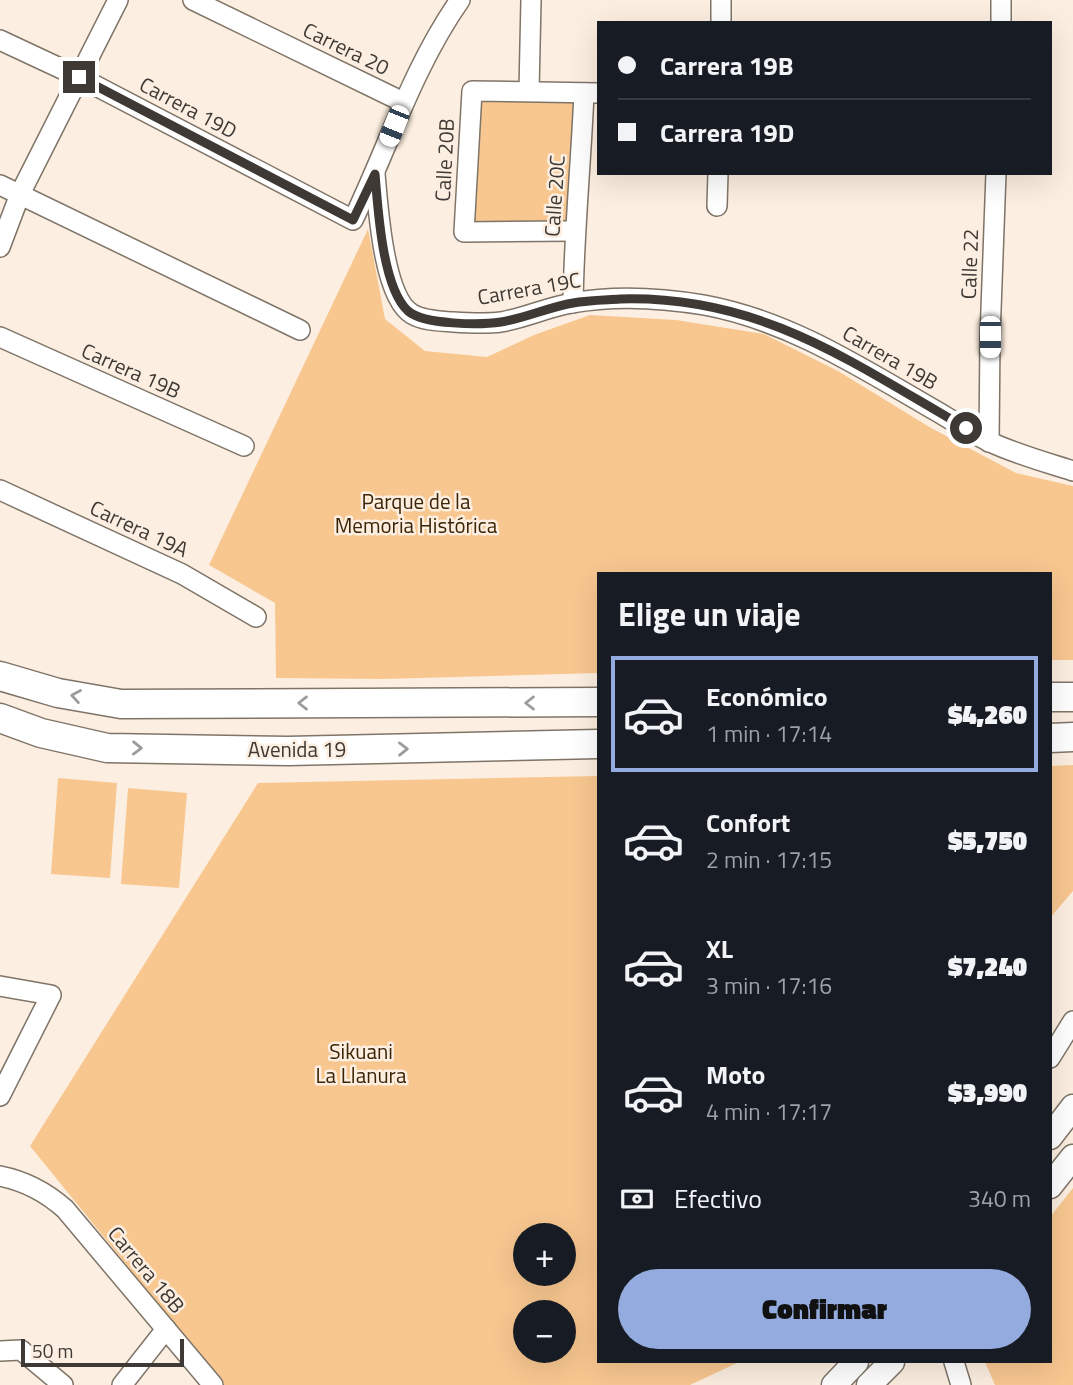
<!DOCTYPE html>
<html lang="es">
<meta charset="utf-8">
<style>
body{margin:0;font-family:"Titillium Web",sans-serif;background:#242831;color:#f1f3f6;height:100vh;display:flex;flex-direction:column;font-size:26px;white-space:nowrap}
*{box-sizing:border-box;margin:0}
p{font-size:23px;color:#9ea1a6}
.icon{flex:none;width:38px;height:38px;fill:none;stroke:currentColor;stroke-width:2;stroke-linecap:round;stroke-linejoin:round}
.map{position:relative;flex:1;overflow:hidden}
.drawer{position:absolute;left:597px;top:572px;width:455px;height:791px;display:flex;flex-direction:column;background:#171b24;border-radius:0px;box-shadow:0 7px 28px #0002}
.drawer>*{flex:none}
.guide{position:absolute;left:597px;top:21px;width:455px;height:154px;border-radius:0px;box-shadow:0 7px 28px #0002;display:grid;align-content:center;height:154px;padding:0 21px;background:#171b24}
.buttons{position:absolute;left:513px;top:1223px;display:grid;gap:14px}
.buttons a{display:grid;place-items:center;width:63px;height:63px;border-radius:50%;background:#171b24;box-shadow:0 7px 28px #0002;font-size:35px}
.scale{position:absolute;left:21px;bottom:18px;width:163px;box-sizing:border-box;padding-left:7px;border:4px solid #3e3934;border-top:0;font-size:19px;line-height:24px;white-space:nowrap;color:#3e3934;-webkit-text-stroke:5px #fcefe1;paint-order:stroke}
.end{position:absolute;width:32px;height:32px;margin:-16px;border:9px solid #3e3934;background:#fff;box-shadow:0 0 0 4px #fff}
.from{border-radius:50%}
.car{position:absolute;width:21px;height:42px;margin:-21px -10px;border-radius:9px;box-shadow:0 0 5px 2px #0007;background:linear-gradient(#fff 24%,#345 0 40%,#fff 0 76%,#345 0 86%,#fff 0)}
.guide b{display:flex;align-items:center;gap:24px;height:66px;font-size:26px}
.guide b+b{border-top:2px solid #363941}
.guide i{width:18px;height:18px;background:#f1f3f6}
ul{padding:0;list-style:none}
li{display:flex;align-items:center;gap:21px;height:116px;margin:0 14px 10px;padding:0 7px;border:4px solid transparent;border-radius:0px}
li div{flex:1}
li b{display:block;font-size:26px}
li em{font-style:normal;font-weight:800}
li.on{border-color:#93abde}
li>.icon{width:63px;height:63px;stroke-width:1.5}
h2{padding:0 21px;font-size:32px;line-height:84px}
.pay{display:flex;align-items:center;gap:18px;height:77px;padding:0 21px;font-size:26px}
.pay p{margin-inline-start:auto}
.button{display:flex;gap:14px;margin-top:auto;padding:14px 21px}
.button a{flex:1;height:80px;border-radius:42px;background:#93abde;color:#111;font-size:28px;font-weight:800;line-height:80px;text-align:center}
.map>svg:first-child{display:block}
.green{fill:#f8c790;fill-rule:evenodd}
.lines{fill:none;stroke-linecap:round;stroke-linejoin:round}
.minor-casing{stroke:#7f7468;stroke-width:22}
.tertiary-casing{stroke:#7f7468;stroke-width:27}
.secondary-casing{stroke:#7f7468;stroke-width:31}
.minor{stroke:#fff;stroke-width:19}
.tertiary{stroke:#fff;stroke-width:24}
.secondary{stroke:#fff;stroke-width:28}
.oneway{stroke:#9e9c9a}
.route{stroke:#3e3934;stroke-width:9}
.labels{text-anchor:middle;stroke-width:5;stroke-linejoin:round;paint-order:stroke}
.street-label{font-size:21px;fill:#3e3934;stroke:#fcefe1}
.park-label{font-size:21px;fill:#3c2405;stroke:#fcefe1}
</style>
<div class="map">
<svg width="1073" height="1385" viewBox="0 0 1073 1385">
<rect width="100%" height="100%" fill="#fcefe1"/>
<g class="green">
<polygon points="476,97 580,99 570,220 467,226"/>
<polygon points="368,229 385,319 425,351 487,357 534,335 590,315 676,320 764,334 838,371 931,428 1016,473 1073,486 1073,660 1050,660 1050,574 598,574 598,673 383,679 276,678 275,603 209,565"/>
<polygon points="1073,765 1073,891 1050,918 1050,766"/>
<path d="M 598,776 L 598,1362 L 739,1362 L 690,1385 L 224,1385 L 30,1146 L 258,783 ZM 525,1236 L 564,1236 L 564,1274 L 525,1274 ZM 525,1312 L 564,1312 L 564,1351 L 525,1351 Z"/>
<polygon points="58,778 117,783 110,878 51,874"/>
<polygon points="128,788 187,793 179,888 121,884"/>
<polygon points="1073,1188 1073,1385 995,1385 985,1362 1050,1362 1050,1217"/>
</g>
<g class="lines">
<defs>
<g id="minor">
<polyline points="193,0 403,102"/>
<polyline points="721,0 721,23"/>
<polyline points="1001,23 1001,0"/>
<path d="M 0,40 L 79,77 L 353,220 C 388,147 413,67 460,0"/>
<polyline points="529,91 531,0"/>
<path d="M 375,174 C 378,205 383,297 412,314 C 424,321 440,321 453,322 C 469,323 485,324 501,322 C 525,318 548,307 572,303 C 615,295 662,298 704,305 C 791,321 863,369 938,412 C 955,422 971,433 988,441 C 1015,454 1045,462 1073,471"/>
<polyline points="0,185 300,330"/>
<polyline points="717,206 718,173"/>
<polyline points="574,231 464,232 472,91 598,93"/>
<polyline points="0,247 20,194 118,0"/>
<path d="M 573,303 C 574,233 581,163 584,93"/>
<polyline points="0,337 244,446"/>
<polyline points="989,442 990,337 996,173"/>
<polyline points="0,490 182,574 256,617"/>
<polyline points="0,986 51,995 0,1096"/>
<polyline points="1050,1058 1073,1021"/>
<path d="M 0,1176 C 25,1181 46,1192 65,1209 L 213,1385"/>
<polyline points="0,1351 21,1350 63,1385"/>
<polyline points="954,1362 961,1385"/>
<polyline points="122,1385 166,1329"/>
</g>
<g id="tertiary">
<polyline points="1050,1137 1073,1107"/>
<polyline points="1050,1186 1073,1157"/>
<polyline points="834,1385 856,1362"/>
<polyline points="869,1385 892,1362"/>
</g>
<g id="secondary">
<polyline points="0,676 58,693 121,704 598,702"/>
<polyline points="1050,697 1073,697"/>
<polyline points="0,718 41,733 107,748 288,751 598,744"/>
<polyline points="1050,738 1073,737"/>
</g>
</defs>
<use href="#minor" class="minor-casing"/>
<use href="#tertiary" class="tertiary-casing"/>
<use href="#secondary" class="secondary-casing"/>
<use href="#minor" class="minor"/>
<use href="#tertiary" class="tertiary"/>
<use href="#secondary" class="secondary"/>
</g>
<defs><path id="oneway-chevron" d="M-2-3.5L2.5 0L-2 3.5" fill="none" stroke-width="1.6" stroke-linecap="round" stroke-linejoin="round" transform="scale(1.75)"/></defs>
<g class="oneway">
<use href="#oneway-chevron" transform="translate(76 696) rotate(-170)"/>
<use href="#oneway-chevron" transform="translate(303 703) rotate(180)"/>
<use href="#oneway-chevron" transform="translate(530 703) rotate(180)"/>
<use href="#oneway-chevron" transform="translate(137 748) rotate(1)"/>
<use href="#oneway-chevron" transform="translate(403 749) rotate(-1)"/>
</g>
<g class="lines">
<path class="route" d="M 79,77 L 353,220 L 375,174 C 378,208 382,287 408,311 C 424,325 481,325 501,322 C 526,318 549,307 573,303 C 588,300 605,300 620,299 C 760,295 851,362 966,428"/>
</g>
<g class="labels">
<g class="street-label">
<text transform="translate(346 49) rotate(26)" y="7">Carrera 20</text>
<text transform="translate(188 108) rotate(28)" y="7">Carrera 19D</text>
<text transform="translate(445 160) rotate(-87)" y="7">Calle 20B</text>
<text transform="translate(555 196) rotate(-86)" y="7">Calle 20C</text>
<text transform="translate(970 264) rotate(-88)" y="7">Calle 22</text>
<text transform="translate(529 289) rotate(-10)" y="7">Carrera 19C</text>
<text transform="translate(890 358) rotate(30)" y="7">Carrera 19B</text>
<text transform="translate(131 371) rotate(24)" y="7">Carrera 19B</text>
<text transform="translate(139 529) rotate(25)" y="7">Carrera 19A</text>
<text x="297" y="757">Avenida 19</text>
<text transform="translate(146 1270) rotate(50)" y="7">Carrera 18B</text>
</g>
<g class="park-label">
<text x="416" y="509">Parque de la<tspan x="416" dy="24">Memoria Histórica</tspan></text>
<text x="361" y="1059">Sikuani<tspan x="361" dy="24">La Llanura</tspan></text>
</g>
</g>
</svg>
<div class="buttons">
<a>+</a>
<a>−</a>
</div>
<div class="scale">50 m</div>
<i class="end from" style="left:966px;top:428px"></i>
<i class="end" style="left:79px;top:77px"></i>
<i class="car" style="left:394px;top:126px;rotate:202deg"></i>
<i class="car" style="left:990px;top:337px;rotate:180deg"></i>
<div class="guide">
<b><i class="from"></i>Carrera 19B</b>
<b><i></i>Carrera 19D</b>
</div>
<section class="drawer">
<h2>Elige un viaje</h2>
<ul>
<li class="on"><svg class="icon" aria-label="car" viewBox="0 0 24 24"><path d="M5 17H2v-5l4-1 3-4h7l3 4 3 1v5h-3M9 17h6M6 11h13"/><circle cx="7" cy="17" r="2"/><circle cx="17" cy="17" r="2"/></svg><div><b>Económico</b><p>1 min · 17:14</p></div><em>$4,260</em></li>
<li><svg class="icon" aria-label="car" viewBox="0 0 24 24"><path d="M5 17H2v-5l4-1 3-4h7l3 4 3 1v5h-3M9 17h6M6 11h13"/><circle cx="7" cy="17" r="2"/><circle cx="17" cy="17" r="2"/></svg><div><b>Confort</b><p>2 min · 17:15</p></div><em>$5,750</em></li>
<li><svg class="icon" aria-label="car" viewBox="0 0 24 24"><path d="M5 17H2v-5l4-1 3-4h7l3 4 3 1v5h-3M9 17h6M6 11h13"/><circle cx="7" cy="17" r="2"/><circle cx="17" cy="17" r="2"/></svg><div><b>XL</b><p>3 min · 17:16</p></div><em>$7,240</em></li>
<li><svg class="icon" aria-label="car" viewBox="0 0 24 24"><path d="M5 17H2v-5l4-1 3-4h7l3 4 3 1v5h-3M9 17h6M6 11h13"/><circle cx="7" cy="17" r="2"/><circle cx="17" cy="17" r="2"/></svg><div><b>Moto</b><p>4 min · 17:17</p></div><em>$3,990</em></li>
</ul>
<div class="pay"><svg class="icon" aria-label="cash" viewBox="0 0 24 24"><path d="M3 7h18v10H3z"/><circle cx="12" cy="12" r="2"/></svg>Efectivo<p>340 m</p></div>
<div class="button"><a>Confirmar</a></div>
</section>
</div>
